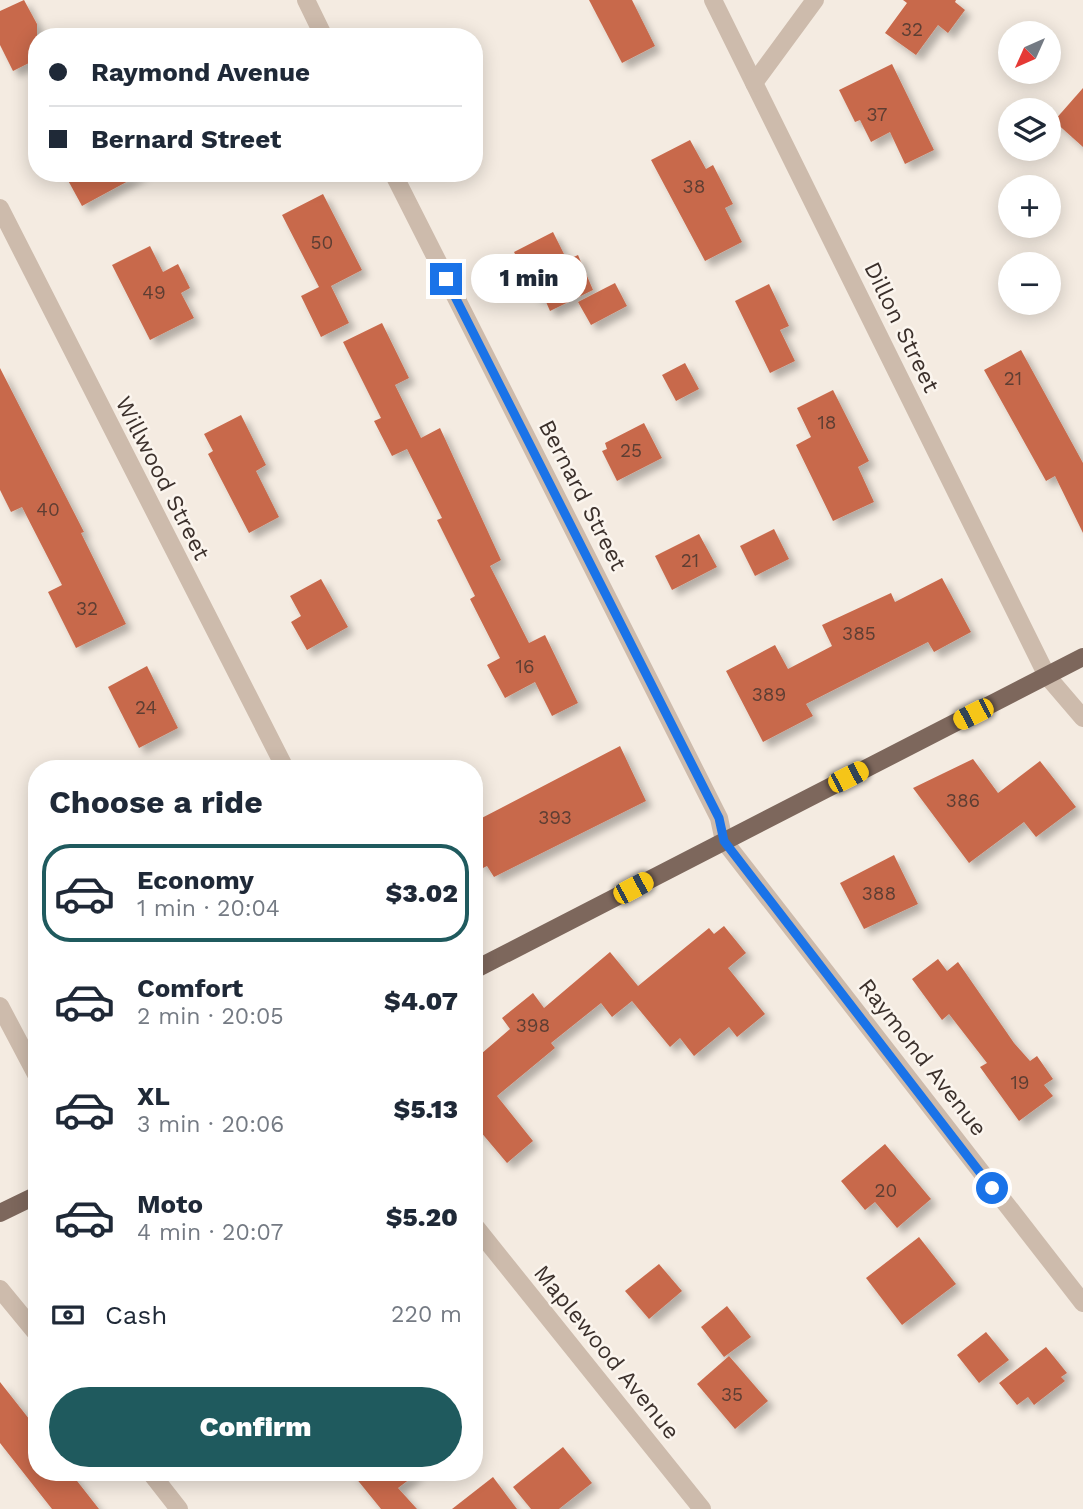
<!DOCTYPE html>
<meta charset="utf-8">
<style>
body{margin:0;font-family:"Work Sans",sans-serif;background:#f6f6f7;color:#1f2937;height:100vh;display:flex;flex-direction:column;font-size:26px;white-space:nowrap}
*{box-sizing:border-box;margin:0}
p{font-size:23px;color:#747a83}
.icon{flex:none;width:38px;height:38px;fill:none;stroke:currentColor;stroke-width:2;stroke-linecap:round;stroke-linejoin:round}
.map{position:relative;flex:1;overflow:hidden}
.side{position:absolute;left:28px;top:760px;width:455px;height:721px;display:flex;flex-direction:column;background:#fff;border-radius:28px;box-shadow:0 4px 18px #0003}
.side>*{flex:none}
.guide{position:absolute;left:28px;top:28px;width:455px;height:154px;border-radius:28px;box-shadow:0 4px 18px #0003;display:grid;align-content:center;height:154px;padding:0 21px;background:#fff}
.needle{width:46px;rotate:225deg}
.controls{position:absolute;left:998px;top:21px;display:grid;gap:14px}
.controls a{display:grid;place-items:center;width:63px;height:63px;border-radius:50%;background:#fff;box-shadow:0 4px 18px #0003;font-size:35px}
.end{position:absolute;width:32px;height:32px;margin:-16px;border:9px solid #1a73e8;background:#fff;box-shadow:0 0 0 4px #fff}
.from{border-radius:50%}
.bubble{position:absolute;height:49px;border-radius:24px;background:#fff;box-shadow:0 4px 18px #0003;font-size:23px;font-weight:800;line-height:49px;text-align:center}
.car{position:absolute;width:21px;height:42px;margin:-21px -10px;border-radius:9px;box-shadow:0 0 5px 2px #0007;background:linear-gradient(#f5c518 24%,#345 0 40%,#f5c518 0 76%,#345 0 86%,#f5c518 0)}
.guide b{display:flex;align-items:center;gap:24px;height:66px;font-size:26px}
.guide b+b{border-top:2px solid #e0e1e3}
.guide i{width:18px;height:18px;background:#1f2937}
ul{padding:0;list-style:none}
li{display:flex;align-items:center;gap:21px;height:98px;margin:0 14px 10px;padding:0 7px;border:4px solid transparent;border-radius:28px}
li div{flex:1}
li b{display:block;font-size:26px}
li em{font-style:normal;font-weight:800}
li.active{border-color:#1f5a5e}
li>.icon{width:63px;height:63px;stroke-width:1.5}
h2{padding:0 21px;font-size:32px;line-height:84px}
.pay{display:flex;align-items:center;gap:18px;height:77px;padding:0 21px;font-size:26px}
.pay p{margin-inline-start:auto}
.action{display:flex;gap:14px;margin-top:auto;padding:14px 21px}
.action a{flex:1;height:80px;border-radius:42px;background:#1f5a5e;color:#fff;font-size:28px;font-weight:800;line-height:80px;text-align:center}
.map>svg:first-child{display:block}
.building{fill:#c8694b;filter:url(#shadow)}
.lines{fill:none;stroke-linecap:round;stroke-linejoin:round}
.minor{stroke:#cdbbac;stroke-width:18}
.major{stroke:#7d675c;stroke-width:18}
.route{stroke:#1a73e8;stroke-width:9}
.labels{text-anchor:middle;stroke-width:5;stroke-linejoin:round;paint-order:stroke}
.number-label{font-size:19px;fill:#5e3e33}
.street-label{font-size:23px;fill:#3b302b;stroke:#fbf5ee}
</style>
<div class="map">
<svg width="1083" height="1509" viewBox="0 0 1083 1509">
<defs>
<filter id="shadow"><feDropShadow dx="6" dy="6" stdDeviation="3.5" flood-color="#0004"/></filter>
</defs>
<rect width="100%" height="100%" fill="#f4ebe1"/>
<g class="building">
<polygon points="24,0 37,24 37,59 13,71 0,45 0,11"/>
<polygon points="589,0 632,0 655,46 622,63"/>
<polygon points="903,0 956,0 955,2 965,10 948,33 938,25 916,55 885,33 907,3"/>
<polygon points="892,64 934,150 905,164 890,132 871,142 860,120 855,122 839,90"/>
<polygon points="1083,88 1083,147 1054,121"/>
<polygon points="690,140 706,169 713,165 733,204 725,208 742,242 705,261 651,160"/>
<polygon points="64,173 143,173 82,206"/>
<polygon points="323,194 362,270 331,286 349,323 321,337 301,296 319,287 282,215"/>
<polygon points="553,232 567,260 578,255 593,290 550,311 543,295 537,298 514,252"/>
<polygon points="150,246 163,272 178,264 190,288 181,293 194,318 150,340 112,265"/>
<polygon points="615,283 627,306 591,325 578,302"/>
<polygon points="769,284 789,326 780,330 795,361 770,373 735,301"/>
<polygon points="382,323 409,378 395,385 421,438 440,428 501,560 490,566 529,643 545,635 578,703 552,716 535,682 505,698 487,665 500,658 470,599 475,596 437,520 442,518 407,449 392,456 374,421 381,418 343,342"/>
<polygon points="1021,350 1083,463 1083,533 1055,476 1046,481 984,370"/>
<polygon points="685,363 699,389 676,401 662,375"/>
<polygon points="0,368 84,532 81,533 126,624 76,648 48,592 62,585 22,507 11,512 0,490"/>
<polygon points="833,390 869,461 858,467 874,502 833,521 796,445 811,437 797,408"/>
<polygon points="241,415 266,465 256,471 279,517 249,533 208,454 213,451 204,434"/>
<polygon points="644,423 662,458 617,481 602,451 607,449 605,443"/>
<polygon points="774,529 789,559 755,576 740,546"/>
<polygon points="699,534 717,567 672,590 655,556"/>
<polygon points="942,578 971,632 934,652 928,642 806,704 813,716 763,742 726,671 775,645 788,669 832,646 822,625 891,593 895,602"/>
<polygon points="321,579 348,627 307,650 291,622 301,616 290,596"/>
<polygon points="147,666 178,728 139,748 108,687"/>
<polygon points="620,746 646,801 494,877 487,866 483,868 474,852 474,822"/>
<polygon points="973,759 998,793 1040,761 1076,807 1036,837 1024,822 969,863 913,788"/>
<polygon points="894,855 918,904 864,929 840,883"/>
<polygon points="724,926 746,953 728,968 765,1014 737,1037 729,1027 694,1056 680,1038 670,1047 632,1001 612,1017 601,1003 551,1043 555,1048 497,1096 533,1141 507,1163 474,1124 474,1060 510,1029 502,1018 533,993 544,1008 610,952 638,986 709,928 714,934"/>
<polygon points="938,959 947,971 958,962 1014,1043 1030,1061 1037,1056 1053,1079 1044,1085 1053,1096 1019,1121 980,1067 987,1063 949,1014 942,1020 912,979"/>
<polygon points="885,1144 931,1199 897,1228 875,1202 865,1210 841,1181"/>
<polygon points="919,1237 956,1284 902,1325 866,1278"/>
<polygon points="659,1264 682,1291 649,1319 625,1291"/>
<polygon points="727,1306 751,1337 724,1357 701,1327"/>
<polygon points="986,1332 1009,1360 979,1383 957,1355"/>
<polygon points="1046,1347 1067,1373 1061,1377 1065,1381 1034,1405 1028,1397 1017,1405 999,1383"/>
<polygon points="729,1356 768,1401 735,1429 697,1384"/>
<polygon points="0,1382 37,1429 37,1472 70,1472 99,1509 52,1509 0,1443"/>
<polygon points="563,1447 592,1483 559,1509 531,1509 513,1487"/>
<polygon points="351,1472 419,1472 398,1488 417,1509 381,1509"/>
<polygon points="493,1477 517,1509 452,1509"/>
</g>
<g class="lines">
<g class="minor">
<polyline points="306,0 324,37"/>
<polyline points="713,0 1047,676 1083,718"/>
<polyline points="754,83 815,0"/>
<polyline points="393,173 719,818 724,841 1083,1303"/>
<polyline points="0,208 285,768"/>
<polyline points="0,1006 37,1076"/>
<polyline points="474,1225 702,1509"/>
<polyline points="0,1289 37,1334"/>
<polyline points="150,1472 179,1509"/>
</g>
<g class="major">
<polyline points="474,970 1083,657"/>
<polyline points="0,1213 37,1195"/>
</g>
</g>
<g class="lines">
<polyline class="route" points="446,279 719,818 724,841 992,1188"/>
</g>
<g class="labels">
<g class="number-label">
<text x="912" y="36">32</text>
<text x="877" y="121">37</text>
<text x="694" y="193">38</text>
<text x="322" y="249">50</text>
<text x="154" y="299">49</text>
<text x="1013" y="385">21</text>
<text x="827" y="429">18</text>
<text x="631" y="457">25</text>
<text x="48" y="516">40</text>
<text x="690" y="567">21</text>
<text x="87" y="615">32</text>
<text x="859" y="640">385</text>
<text x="525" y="673">16</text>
<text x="769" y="701">389</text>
<text x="146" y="714">24</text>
<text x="963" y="807">386</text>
<text x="555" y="824">393</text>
<text x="879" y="900">388</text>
<text x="533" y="1032">398</text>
<text x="1020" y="1089">19</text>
<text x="886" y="1197">20</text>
<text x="732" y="1401">35</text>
</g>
<g class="street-label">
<text transform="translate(902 327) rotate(64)" y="8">Dillon Street</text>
<text transform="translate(163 478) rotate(63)" y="8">Willwood Street</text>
<text transform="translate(583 495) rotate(63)" y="8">Bernard Street</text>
<text transform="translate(923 1057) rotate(52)" y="8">Raymond Avenue</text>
<text transform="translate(607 1352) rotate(51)" y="8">Maplewood Avenue</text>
</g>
</g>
</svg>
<div class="controls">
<a><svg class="needle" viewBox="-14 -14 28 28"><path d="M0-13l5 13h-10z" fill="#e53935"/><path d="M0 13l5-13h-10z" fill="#747a83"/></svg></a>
<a><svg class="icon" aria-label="layers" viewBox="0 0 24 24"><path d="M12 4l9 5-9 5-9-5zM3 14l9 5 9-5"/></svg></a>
<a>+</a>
<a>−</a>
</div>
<i class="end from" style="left:992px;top:1188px"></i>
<i class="end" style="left:446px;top:279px"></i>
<div class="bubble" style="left:471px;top:254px;width:116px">1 min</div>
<i class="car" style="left:973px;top:714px;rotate:243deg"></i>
<i class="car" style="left:848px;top:777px;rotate:63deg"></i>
<i class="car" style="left:633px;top:888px;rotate:62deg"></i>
<div class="guide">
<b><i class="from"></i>Raymond Avenue</b>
<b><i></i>Bernard Street</b>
</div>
<section class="side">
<h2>Choose a ride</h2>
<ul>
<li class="active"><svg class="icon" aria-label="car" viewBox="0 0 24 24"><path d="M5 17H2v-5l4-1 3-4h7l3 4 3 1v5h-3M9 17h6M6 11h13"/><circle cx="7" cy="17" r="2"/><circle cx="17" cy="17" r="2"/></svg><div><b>Economy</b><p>1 min · 20:04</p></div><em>$3.02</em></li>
<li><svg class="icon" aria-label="car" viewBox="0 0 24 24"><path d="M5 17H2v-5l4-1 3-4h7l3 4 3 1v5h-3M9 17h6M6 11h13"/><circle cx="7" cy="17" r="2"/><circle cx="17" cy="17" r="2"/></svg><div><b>Comfort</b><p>2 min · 20:05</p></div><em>$4.07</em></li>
<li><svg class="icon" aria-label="car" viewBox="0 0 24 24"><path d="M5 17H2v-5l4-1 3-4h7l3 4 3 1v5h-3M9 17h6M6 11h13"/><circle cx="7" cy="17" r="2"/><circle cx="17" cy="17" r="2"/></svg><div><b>XL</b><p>3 min · 20:06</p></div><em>$5.13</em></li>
<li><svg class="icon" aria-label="car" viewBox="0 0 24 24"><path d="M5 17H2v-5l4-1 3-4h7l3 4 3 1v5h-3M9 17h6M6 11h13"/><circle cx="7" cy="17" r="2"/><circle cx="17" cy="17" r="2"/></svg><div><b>Moto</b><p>4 min · 20:07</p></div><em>$5.20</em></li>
</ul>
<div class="pay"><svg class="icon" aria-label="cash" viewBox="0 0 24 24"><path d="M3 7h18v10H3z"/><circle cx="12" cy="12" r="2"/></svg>Cash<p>220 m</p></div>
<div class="action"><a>Confirm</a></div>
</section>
</div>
